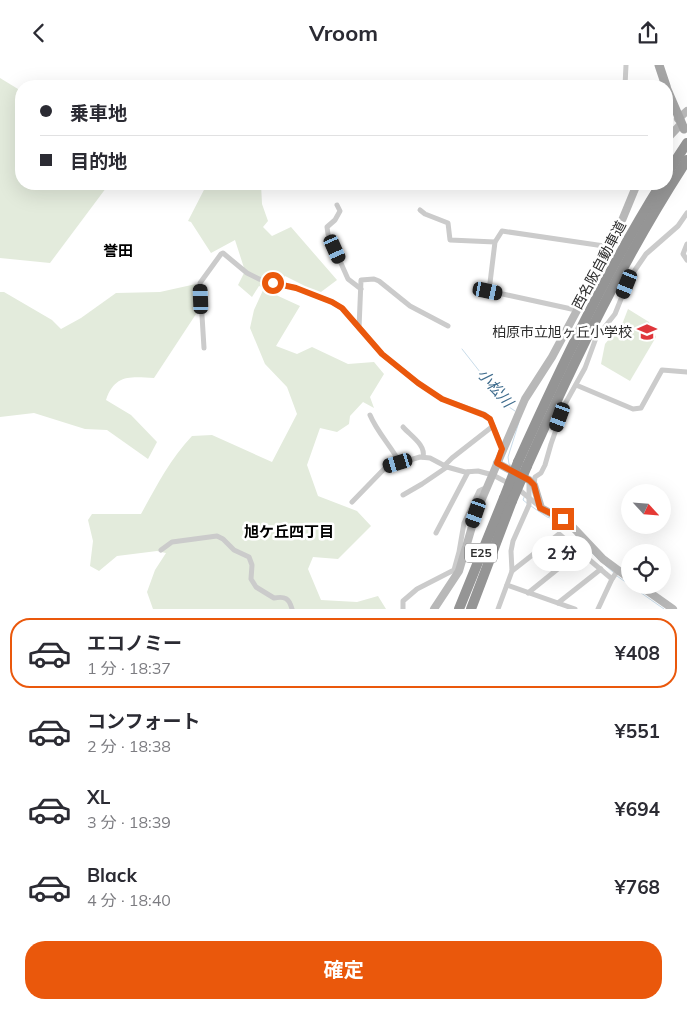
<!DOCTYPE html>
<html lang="ja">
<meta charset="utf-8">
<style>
body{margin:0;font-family:Mulish,"Noto Sans JP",sans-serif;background:#f2f2f3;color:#2b2b33;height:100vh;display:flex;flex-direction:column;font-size:19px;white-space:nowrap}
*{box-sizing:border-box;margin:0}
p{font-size:16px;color:#7c7c81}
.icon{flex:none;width:28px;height:28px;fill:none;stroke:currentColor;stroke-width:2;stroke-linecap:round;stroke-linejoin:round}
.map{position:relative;height:544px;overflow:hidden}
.side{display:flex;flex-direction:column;background:#fff;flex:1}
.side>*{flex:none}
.banner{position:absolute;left:15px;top:15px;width:658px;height:110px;border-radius:20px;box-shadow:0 5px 20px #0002;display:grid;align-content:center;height:110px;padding:0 25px;background:#fff}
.needle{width:32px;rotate:116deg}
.buttons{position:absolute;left:621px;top:419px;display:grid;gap:10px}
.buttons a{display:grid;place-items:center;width:50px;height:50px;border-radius:50%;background:#fff;box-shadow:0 5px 20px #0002;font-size:25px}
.end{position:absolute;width:22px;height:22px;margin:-11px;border:6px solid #ea580c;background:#fff;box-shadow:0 0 0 2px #fff}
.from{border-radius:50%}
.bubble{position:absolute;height:35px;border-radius:18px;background:#fff;box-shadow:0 5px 20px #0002;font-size:16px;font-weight:700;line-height:35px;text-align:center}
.car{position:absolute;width:15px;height:30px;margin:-15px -8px;border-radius:6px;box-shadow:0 0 4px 1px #0007;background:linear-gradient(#222 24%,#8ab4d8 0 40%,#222 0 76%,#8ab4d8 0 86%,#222 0)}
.banner b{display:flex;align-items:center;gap:18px;height:48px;font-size:19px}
.banner b+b{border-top:1px solid #e1e1e2}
.banner i{width:12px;height:12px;background:#2b2b33}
ul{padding:9px 0 0;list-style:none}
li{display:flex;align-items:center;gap:15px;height:70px;margin:0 10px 8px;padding:0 15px;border:2px solid transparent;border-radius:20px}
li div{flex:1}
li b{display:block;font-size:19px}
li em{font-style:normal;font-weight:700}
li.selected{border-color:#ea580c}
li>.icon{width:45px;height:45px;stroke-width:1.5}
.primary-button{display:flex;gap:10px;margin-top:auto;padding:10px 25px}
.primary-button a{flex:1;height:58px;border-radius:20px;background:#ea580c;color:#fff;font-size:20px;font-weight:700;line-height:58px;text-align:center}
header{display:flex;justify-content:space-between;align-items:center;height:65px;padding:0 25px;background:#fff;font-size:22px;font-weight:700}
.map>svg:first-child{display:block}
.green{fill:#e3ebdc}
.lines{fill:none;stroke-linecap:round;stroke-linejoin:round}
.stream{stroke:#c9dcea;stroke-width:1}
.street{stroke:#cbcbcb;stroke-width:5}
.secondary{stroke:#b8b8b8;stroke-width:8}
.primary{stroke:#a6a6a6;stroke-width:9}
.highway{stroke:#959595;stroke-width:10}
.highway-bridge{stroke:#959595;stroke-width:10}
.route{stroke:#ea580c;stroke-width:6}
.labels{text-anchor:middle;stroke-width:5;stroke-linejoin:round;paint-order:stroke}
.shield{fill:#fff;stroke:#6d6d6d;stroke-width:1}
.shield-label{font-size:12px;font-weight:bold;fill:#2e2e2e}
.street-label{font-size:14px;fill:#2e2e2e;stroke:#fff}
.poi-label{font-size:14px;fill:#2e2e2e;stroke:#fff;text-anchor:end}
.neighbourhood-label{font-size:15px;font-weight:bold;fill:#000;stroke:#fff}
.water-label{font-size:15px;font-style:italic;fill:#3f6c8d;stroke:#fff}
</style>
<header><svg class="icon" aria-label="back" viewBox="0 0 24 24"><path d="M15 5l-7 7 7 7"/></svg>Vroom<svg class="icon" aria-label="share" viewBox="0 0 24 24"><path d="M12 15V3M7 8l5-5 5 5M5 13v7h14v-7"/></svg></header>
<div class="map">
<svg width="687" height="544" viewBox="0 0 687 544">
<rect width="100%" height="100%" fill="#fff"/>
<g class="green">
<polygon points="0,13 18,24 21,32 21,119 109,119 50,198 0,193"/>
<path d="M 207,119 L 261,119 L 262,139 L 268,156 L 263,162 L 272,171 L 291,162 L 337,215 L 321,227 L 305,221 L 285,211 L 276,230 L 300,241 L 276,281 L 297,289 L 312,282 L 348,299 L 374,297 L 384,309 L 370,332 L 374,343 L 363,337 L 350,351 L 349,359 L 337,367 L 320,363 L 307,400 L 318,431 L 357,446 L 371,461 L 338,494 L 313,492 L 308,504 L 321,535 L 357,537 L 378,531 L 386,544 L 153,544 L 147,527 L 155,505 L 166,488 L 157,486 L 117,491 L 99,506 L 90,501 L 93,476 L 88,455 L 92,449 L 141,449 C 156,422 170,394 192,371 L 212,370 L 272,397 L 297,349 L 287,322 L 265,299 L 250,263 L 254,245 L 264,223 L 259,221 L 252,232 L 238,220 L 245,206 L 235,175 L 211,188 L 191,157 L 188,156 Z"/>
<path d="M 196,219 L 198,246 L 154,313 C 130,312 115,309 106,335 L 131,350 L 157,377 L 148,394 L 107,365 L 85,364 L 34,348 L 0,352 L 0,227 L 4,227 L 52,255 L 61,264 L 81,253 L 116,228 L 160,227 Z"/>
<polygon points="628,244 649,257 656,272 630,316 601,299 605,279 623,257"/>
</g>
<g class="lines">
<g class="stream">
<polyline points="462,284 506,340 515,346"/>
<polyline points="512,401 509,399 508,392 519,357"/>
<polyline points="525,430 523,435 528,439"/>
<polyline points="531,441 547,452 556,455"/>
<polyline points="576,471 599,495"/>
<polyline points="604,499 614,508"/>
<polyline points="617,511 664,544"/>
</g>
<g class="street">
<polyline points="625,21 626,0"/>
<polyline points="337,140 340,146 335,155 327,162 328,169 348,214 361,224"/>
<polyline points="420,145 425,149 448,158 450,175 495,177"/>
<polyline points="687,179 683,189 687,195"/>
<polyline points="576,245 489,226 495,177 502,166 611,182"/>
<polyline points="359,263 361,215 374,214 379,216 410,241 448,261"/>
<polyline points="204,283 200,218 221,189 223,188 247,208 259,214 296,223 332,237 342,243 382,289 418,318 442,334 484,349 490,354 502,383"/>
<polyline points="576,320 633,344 641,343 662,305 687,307"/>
<path d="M 370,350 C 377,367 391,381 400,398"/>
<path d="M 403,362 C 411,371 426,380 423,392"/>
<polyline points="444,401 452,393 493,361"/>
<polyline points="534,420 535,412 541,408 545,400 551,379 565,339 585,303 596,273 615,249 627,219 635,205 646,189 678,161 687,148"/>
<polyline points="517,423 539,441"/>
<polyline points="403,430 422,419 447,402"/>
<polyline points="352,437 386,402 420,392 430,393 447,402 465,407 478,406 493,410 510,419"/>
<polyline points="436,468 468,407"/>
<path d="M 161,485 L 172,477 L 217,471 L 223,474 L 234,485 L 249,492 L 252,500 L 251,514 L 256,522 L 274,533 C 285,531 289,533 292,544"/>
<polyline points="512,506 559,469 612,514"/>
<polyline points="507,520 575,544"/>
<polyline points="528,528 580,486"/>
<polyline points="558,538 601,504"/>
<polyline points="403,544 403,536 417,524 454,505 459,487 464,458 479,426 483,424 486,425"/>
<polyline points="498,544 512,506 511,486 513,476 529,440 529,415"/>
<polyline points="598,544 612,514 618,505"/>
</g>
<g class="secondary">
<polyline points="678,54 687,46"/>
<polyline points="666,75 681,59"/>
<polyline points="497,398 529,415 534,420 541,443 569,458 603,494 630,514"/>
<polyline points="639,520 673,544"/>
<polyline points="434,544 459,506 476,448 525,334 552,292 611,182 637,119"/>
</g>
<g class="primary">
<polyline points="659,0 666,21"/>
<polyline points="666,22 684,64"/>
</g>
<g class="highway">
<polyline points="666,110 687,78"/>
<path d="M 518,397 C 561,302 606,207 661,119"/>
<path d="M 527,401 C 574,296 624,192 687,95"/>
<polyline points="459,544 504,433"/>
<polyline points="471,544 512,436"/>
</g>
<g class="highway-bridge">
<polyline points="504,433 518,397"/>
<polyline points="512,436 527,401"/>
</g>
</g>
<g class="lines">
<polyline class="route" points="273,218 296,223 332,237 342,243 382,289 418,318 442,334 484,350 490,354 502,384 497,398 529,415 534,420 540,443 563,454"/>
</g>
<defs>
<symbol id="school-bare" viewBox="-9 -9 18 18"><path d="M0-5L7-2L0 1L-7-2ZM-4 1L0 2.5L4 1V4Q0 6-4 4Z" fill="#df363b" stroke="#fff" stroke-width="2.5" paint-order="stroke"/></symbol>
</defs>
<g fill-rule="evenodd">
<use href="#school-bare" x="633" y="253" width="28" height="28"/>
</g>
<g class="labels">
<rect class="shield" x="465" y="478.5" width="32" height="19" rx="4"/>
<g class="shield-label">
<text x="481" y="492">E25</text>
</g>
<g class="street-label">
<text transform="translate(599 200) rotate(-62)" y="5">西名阪自動車道</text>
</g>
<g class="poi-label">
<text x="632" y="272">柏原市立旭ヶ丘小学校</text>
</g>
<g class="neighbourhood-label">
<text x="118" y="191">誉田</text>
<text x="289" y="472">旭ケ丘四丁目</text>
</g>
<g class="water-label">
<text transform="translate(495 323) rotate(49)" y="5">小松川</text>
</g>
</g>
</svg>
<div class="buttons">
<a><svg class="needle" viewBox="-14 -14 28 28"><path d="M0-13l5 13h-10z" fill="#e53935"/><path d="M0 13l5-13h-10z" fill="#7c7c81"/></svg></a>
<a><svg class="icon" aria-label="locate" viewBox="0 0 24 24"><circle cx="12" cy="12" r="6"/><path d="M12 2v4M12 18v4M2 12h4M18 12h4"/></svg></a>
</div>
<i class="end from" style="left:273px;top:218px"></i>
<i class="end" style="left:563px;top:454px"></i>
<div class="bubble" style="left:532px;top:471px;width:60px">2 分</div>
<i class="car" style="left:335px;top:184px;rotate:156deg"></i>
<i class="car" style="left:627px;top:219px;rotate:202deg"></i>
<i class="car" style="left:488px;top:226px;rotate:102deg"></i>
<i class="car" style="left:201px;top:234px;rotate:358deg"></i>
<i class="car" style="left:560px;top:352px;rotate:200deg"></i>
<i class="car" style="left:398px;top:398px;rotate:253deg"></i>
<i class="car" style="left:476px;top:448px;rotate:199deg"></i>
<div class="banner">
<b><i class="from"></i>乗車地</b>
<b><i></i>目的地</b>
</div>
</div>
<section class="side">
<ul>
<li class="selected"><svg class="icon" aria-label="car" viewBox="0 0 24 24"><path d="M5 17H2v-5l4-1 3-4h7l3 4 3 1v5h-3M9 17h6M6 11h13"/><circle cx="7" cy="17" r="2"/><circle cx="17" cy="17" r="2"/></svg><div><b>エコノミー</b><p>1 分 · 18:37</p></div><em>¥408</em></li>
<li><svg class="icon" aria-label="car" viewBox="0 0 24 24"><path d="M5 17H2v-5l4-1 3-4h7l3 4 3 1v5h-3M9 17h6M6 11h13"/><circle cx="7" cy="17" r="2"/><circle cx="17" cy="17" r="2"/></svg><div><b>コンフォート</b><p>2 分 · 18:38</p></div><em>¥551</em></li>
<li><svg class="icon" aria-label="car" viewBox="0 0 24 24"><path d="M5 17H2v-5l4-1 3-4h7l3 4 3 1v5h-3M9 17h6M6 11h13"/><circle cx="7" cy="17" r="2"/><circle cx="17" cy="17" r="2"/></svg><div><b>XL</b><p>3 分 · 18:39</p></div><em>¥694</em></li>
<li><svg class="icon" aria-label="car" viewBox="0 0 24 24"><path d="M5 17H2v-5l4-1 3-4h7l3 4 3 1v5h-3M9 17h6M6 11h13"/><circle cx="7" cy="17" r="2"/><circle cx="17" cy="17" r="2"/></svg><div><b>Black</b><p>4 分 · 18:40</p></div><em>¥768</em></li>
</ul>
<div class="primary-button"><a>確定</a></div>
</section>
